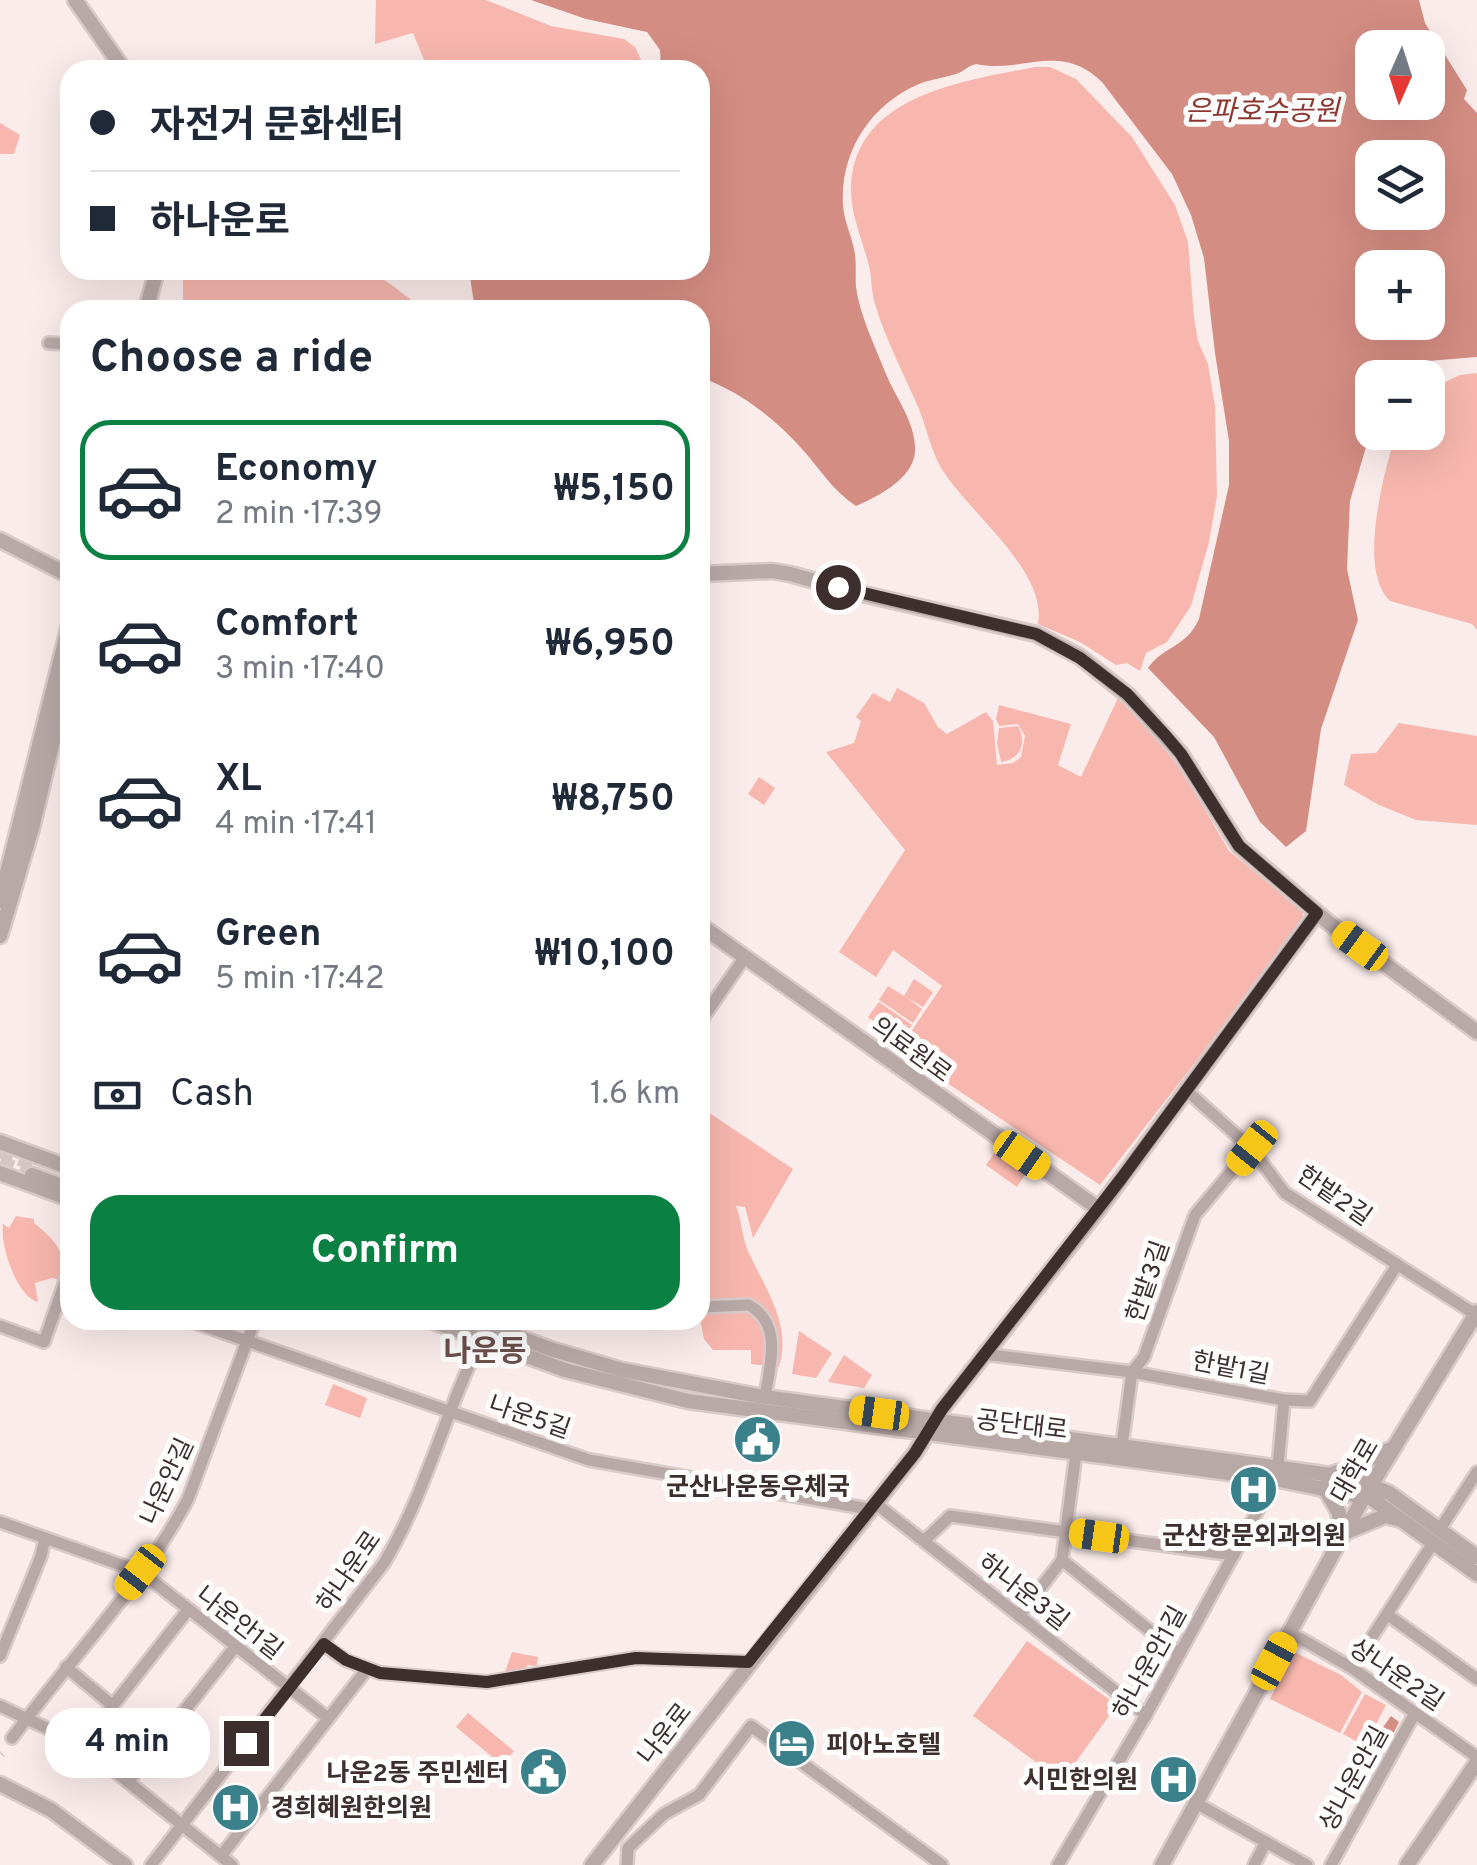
<!DOCTYPE html>
<meta charset="utf-8">
<style>
body{margin:0;font-family:Overpass,"Noto Sans KR",sans-serif;background:#f6f6f7;color:#1f2937;height:100vh;display:flex;flex-direction:column;font-size:38px;white-space:nowrap}
*{box-sizing:border-box;margin:0}
p{font-size:32px;color:#747a83}
.icon{flex:none;width:55px;height:55px;fill:none;stroke:currentColor;stroke-width:2;stroke-linecap:round;stroke-linejoin:round}
.map{position:relative;flex:1;overflow:hidden}
.details{position:absolute;left:60px;top:300px;width:650px;height:1030px;display:flex;flex-direction:column;background:#fff;border-radius:30px;box-shadow:0 10px 40px #0002}
.details>*{flex:none}
.top-card{position:absolute;left:60px;top:60px;width:650px;height:220px;border-radius:30px;box-shadow:0 10px 40px #0002;display:grid;align-content:center;height:220px;padding:0 30px;background:#fff}
.needle{width:65px;rotate:183deg}
.buttons{position:absolute;left:1355px;top:30px;display:grid;gap:20px}
.buttons a{display:grid;place-items:center;width:90px;height:90px;border-radius:20px;background:#fff;box-shadow:0 10px 40px #0002;font-size:50px}
.end{position:absolute;width:45px;height:45px;margin:-22px;border:12px solid #3c2f2d;background:#fff;box-shadow:0 0 0 5px #fff}
.from{border-radius:50%}
.bubble{position:absolute;height:70px;border-radius:30px;background:#fff;box-shadow:0 10px 40px #0002;font-size:32px;font-weight:700;line-height:70px;text-align:center}
.car{position:absolute;width:30px;height:60px;margin:-30px -15px;border-radius:12px;box-shadow:0 0 8px 2px #0007;background:linear-gradient(#f5c518 24%,#345 0 40%,#f5c518 0 76%,#345 0 86%,#f5c518 0)}
.top-card b{display:flex;align-items:center;gap:35px;height:95px;font-size:38px}
.top-card b+b{border-top:2px solid #e0e1e3}
.top-card i{width:25px;height:25px;background:#1f2937}
ul{padding:0;list-style:none}
li{display:flex;align-items:center;gap:30px;height:140px;margin:0 20px 15px;padding:0 10px;border:5px solid transparent;border-radius:30px}
li div{flex:1}
li b{display:block;font-size:38px}
li em{font-style:normal;font-weight:700}
li.active{border-color:#0b8043}
li>.icon{width:90px;height:90px;stroke-width:1.5}
h2{padding:0 30px;font-size:45px;line-height:120px}
.pay{display:flex;align-items:center;gap:25px;height:110px;padding:0 30px;font-size:38px}
.pay p{margin-inline-start:auto}
.primary-button{display:flex;gap:20px;margin-top:auto;padding:20px 30px}
.primary-button a{flex:1;height:115px;border-radius:30px;background:#0b8043;color:#fff;font-size:40px;font-weight:700;line-height:115px;text-align:center}
.map>svg:first-child{display:block}
.green{fill:#f7b7ae}
.water{fill:#d48d83;fill-rule:evenodd}
.lines{fill:none;stroke-linecap:round;stroke-linejoin:round}
.minor-tunnel{stroke:#d4c6c4;stroke-width:11;stroke-dasharray:11 5.5;stroke-linecap:butt}
.tertiary-tunnel{stroke:#d4c6c4;stroke-width:14;stroke-dasharray:14 7;stroke-linecap:butt}
.minor-casing{stroke:#d8cac8;stroke-width:16}
.tertiary-casing{stroke:#d8cac8;stroke-width:19}
.minor{stroke:#b8a9a7;stroke-width:11}
.tertiary{stroke:#b8a9a7;stroke-width:14}
.route{stroke:#3c2f2d;stroke-width:12}
.labels{text-anchor:middle;stroke-width:10;stroke-linejoin:round;paint-order:stroke}
.street-label{font-size:25px;fill:#3c2f2d;stroke:#fdfdfd}
.poi-label{font-size:25px;font-weight:bold;fill:#3c2f2d;stroke:#fdfdfd}
.water-label{font-size:28px;font-style:italic;fill:#8c362f;stroke:#fdfdfd}
.quarter-label{font-size:30px;font-weight:bold;fill:#6c504c;stroke:#fdfdfd}
</style>
<div class="map">
<svg width="1477" height="1865" viewBox="0 0 1477 1865">
<rect width="100%" height="100%" fill="#faecea"/>
<g class="green">
<polygon points="376,0 486,0 551,26 624,39 635,47 646,70 428,70 413,33 375,44"/>
<path d="M 1035,67 L 1050,67 L 1076,79 L 1132,137 L 1175,205 L 1188,242 L 1194,317 L 1198,341 L 1208,364 L 1215,406 L 1217,496 L 1209,542 L 1191,606 L 1167,642 L 1146,653 L 1140,671 L 1127,663 L 1116,665 L 1080,642 L 1038,624 C 1048,570 965,510 940,466 C 931,449 926,427 919,409 C 904,374 886,341 875,304 C 871,291 872,278 869,266 C 863,241 852,219 851,192 C 850,95 964,81 1035,67 Z"/>
<polygon points="0,123 20,135 14,154 0,154"/>
<path d="M 183,270 L 383,270 L 382,279 C 398,287 414,306 431,310 L 187,310 L 183,306 Z"/>
<path d="M 1477,373 L 1477,630 L 1472,624 L 1390,601 C 1357,570 1384,473 1396,433 L 1428,432 L 1428,390 L 1460,375 Z"/>
<polygon points="897,688 924,703 938,727 947,734 986,712 993,721 997,765 1013,763 1021,757 1025,736 1018,724 999,726 996,719 999,705 1071,724 1058,765 1081,777 1118,698 1173,755 1229,851 1302,910 1304,922 1100,1185 908,1057 900,1048 942,986 893,950 876,977 839,952 905,850 826,752 854,743 861,721 856,717 873,693 890,702"/>
<polygon points="1399,723 1477,736 1477,825 1416,820 1379,805 1344,785 1351,754 1376,753"/>
<path d="M 1018,726 C 1027,743 1021,759 1001,762 L 997,743 L 999,728 Z"/>
<polygon points="759,777 775,788 764,805 748,794"/>
<polygon points="914,979 933,992 923,1007 906,997 922,1009 913,1023 879,1000 888,986 904,996"/>
<polygon points="879,1002 912,1025 901,1040 868,1017"/>
<path d="M 705,1110 L 793,1169 L 753,1238 L 745,1207 L 736,1206 C 742,1221 742,1239 749,1253 C 766,1290 792,1325 779,1367 L 751,1364 L 751,1350 L 713,1350 L 704,1339 L 700,1320 L 700,1118 Z"/>
<polygon points="995,1152 1026,1173 1017,1187 986,1165"/>
<path d="M 16,1216 L 34,1219 L 34,1223 C 51,1236 72,1257 62,1280 L 52,1278 L 35,1283 L 38,1302 C 16,1296 0,1245 3,1224 L 9,1228 Z"/>
<polygon points="799,1331 832,1353 816,1378 792,1374"/>
<polygon points="844,1355 872,1375 864,1388 828,1382"/>
<polygon points="333,1384 367,1398 360,1418 325,1405"/>
<polygon points="1027,1641 1117,1705 1062,1781 973,1716"/>
<polygon points="512,1652 538,1657 537,1666 527,1665 526,1670 504,1675"/>
<polygon points="1294,1652 1341,1675 1362,1692 1340,1733 1270,1699"/>
<polygon points="1365,1694 1386,1705 1365,1746 1343,1734"/>
<polygon points="468,1713 514,1751 502,1765 456,1727"/>
</g>
<g class="water">
<path d="M 531,0 L 1419,0 L 1425,23 L 1467,90 L 1464,99 L 1477,113 L 1477,357 L 1428,361 L 1409,377 L 1372,378 L 1372,427 L 1350,501 L 1347,569 L 1358,620 L 1321,729 L 1306,831 L 1286,847 L 1260,822 L 1214,737 L 1148,668 C 1163,646 1186,648 1199,619 L 1229,485 L 1229,441 L 1215,353 L 1204,258 L 1191,215 L 1172,174 L 1102,82 C 1059,41 1024,74 976,64 C 967,66 965,71 956,74 C 944,78 931,79 919,84 C 870,105 840,152 843,205 C 844,221 851,234 854,249 C 857,262 855,274 856,287 C 860,316 875,346 886,374 C 896,398 917,425 915,452 C 913,479 877,497 856,506 C 833,491 820,469 802,449 C 775,418 739,391 700,377 L 700,310 L 475,310 L 469,270 L 700,270 L 700,70 L 661,70 L 660,50 L 647,32 L 586,19 ZM 1372,48 L 1428,48 L 1428,102 L 1372,102 ZM 1372,158 L 1428,158 L 1428,212 L 1372,212 ZM 1372,268 L 1428,268 L 1428,322 L 1372,322 Z"/>
<polygon points="1391,1716 1399,1722 1386,1748 1374,1740"/>
</g>
<g class="lines">
<polyline class="minor-tunnel" points="0,1753 1,1752"/>
<g class="tertiary-tunnel">
<polyline points="0,1151 35,1165"/>
<polyline points="0,1162 32,1175"/>
</g>
<defs>
<g id="minor">
<polyline points="49,343 70,344"/>
<polyline points="700,1022 745,957"/>
<polyline points="1187,1091 1251,1148 1285,1193 1475,1314"/>
<path d="M 700,1307 L 749,1305 C 783,1324 770,1364 765,1397"/>
<polyline points="187,1320 589,1460 869,1509"/>
<polyline points="0,1326 44,1342 67,1276 70,1277"/>
<polyline points="983,1354 1132,1372 1284,1400 1310,1401 1397,1265"/>
<polyline points="1122,1445 1132,1372 1144,1357 1195,1215 1251,1148"/>
<polyline points="1076,1453 1062,1560 1179,1654"/>
<polyline points="1278,1467 1284,1400"/>
<polyline points="875,1503 1146,1715"/>
<polyline points="0,1522 141,1572 328,1718"/>
<polyline points="1440,1529 1477,1472"/>
<polyline points="924,1541 950,1516 1234,1555"/>
<polyline points="1388,1615 1477,1679"/>
<polyline points="1019,1616 1062,1560"/>
<polyline points="1289,1632 1352,1668 1477,1757"/>
<polyline points="323,1644 345,1660 380,1673 487,1682 636,1658 748,1662"/>
<polyline points="0,1656 41,1556 45,1538"/>
<polyline points="66,1667 112,1705"/>
<polyline points="1352,1668 1433,1543"/>
<polyline points="0,1706 82,1745 232,1865"/>
<path d="M 12,1738 C 70,1659 142,1586 188,1499 L 255,1320"/>
<polyline points="82,1745 188,1610"/>
<polyline points="128,1782 235,1647"/>
<polyline points="1196,1803 1307,1865"/>
<polyline points="221,1856 367,1669"/>
<path d="M 151,1865 L 384,1563 C 427,1492 445,1409 484,1335"/>
<polyline points="627,1865 628,1848 664,1814 699,1795 751,1726 942,1865"/>
<polyline points="1058,1865 1146,1715 1275,1479"/>
<polyline points="1254,1865 1266,1842"/>
<polyline points="1331,1865 1415,1713"/>
</g>
<g id="tertiary">
<polyline points="75,0 124,70"/>
<polyline points="146,310 157,270"/>
<polyline points="0,540 70,576"/>
<polyline points="700,574 772,571 790,574 863,594 1036,634 1080,657 1130,697 1181,754 1239,846 1329,923 1477,1032"/>
<polyline points="0,901 70,622"/>
<polyline points="700,925 1099,1209"/>
<polyline points="0,936 32,828 70,669"/>
<polyline points="0,1142 70,1168"/>
<polyline points="0,1173 70,1199"/>
<polyline points="32,1175 59,1185"/>
<polyline points="429,1320 565,1370 688,1401 1275,1479 1372,1499 1477,1574"/>
<polyline points="472,1320 550,1349 622,1370 758,1396 1353,1478 1389,1493 1477,1557"/>
<path d="M 1334,1473 C 1356,1469 1371,1456 1392,1449"/>
<polyline points="1324,1487 1339,1513 1339,1537"/>
<polyline points="1344,1533 1385,1516 1398,1519"/>
<polyline points="0,1784 51,1810 125,1865"/>
<polyline points="592,1865 915,1453 942,1409 1099,1209 1317,913"/>
<polyline points="1162,1865 1365,1495 1477,1312"/>
<polyline points="1407,1865 1477,1762"/>
</g>
</defs>
<use href="#minor" class="minor-casing"/>
<use href="#tertiary" class="tertiary-casing"/>
<use href="#minor" class="minor"/>
<use href="#tertiary" class="tertiary"/>
</g>
<g class="lines">
<polyline class="route" points="246,1743 324,1644 346,1660 380,1673 487,1682 636,1658 748,1662 915,1453 942,1409 1121,1179 1317,913 1239,846 1181,754 1165,735 1127,694 1080,658 1036,634 838,587"/>
</g>
<defs>
<symbol id="civic-disc" viewBox="-11 -11 22 22"><circle r="9.5" fill="#3b818b" stroke="#fdfdfd"/><path d="M-.6-6.5H3V-4.5H.6V-3L4-1V1h2V6H-6V1h2V-1L-.6-3ZM-1.2 2.5V6h2.4V2.5Z" fill="#fff"/></symbol>
<symbol id="hospital-disc" viewBox="-11 -11 22 22"><circle r="9.5" fill="#3b818b" stroke="#fdfdfd"/><path d="M-5-5h3v3.5h4V-5h3V5h-3V1.5h-4V5h-3Z" fill="#fff"/></symbol>
<symbol id="hotel-disc" viewBox="-11 -11 22 22"><circle r="9.5" fill="#3b818b" stroke="#fdfdfd"/><path d="M-6-4.5h1.5V1H6V5H4.5V3h-9V5H-6ZM-4 0a1.8 1.8 0 1 1 3.6 0ZM.5 0V-2.5h3Q6-2.5 6 0Z" fill="#fff"/></symbol>
</defs>
<g fill-rule="evenodd">
<use href="#civic-disc" x="730" y="1412" width="55" height="55"/>
<use href="#hospital-disc" x="1226" y="1462" width="55" height="55"/>
<use href="#hotel-disc" x="764" y="1716" width="55" height="55"/>
<use href="#civic-disc" x="516" y="1744" width="55" height="55"/>
<use href="#hospital-disc" x="1146" y="1752" width="55" height="55"/>
<use href="#hospital-disc" x="208" y="1780" width="55" height="55"/>
</g>
<g class="labels">
<g class="street-label">
<text transform="translate(912 1049) rotate(36)" y="9">의료원로</text>
<text transform="translate(1335 1195) rotate(35)" y="9">한밭2길</text>
<text transform="translate(1147 1281) rotate(-71)" y="9">한밭3길</text>
<text transform="translate(1231 1367) rotate(11)" y="9">한밭1길</text>
<text transform="translate(530 1416) rotate(19)" y="9">나운5길</text>
<text transform="translate(1022 1424) rotate(7)" y="9">공단대로</text>
<text transform="translate(1354 1470) rotate(-60)" y="9">대학로</text>
<text transform="translate(166 1481) rotate(-65)" y="9">나운안길</text>
<text transform="translate(348 1571) rotate(-55)" y="9">하나운로</text>
<text transform="translate(1024 1591) rotate(38)" y="9">하나운3길</text>
<text transform="translate(240 1622) rotate(38)" y="9">나운안1길</text>
<text transform="translate(1149 1662) rotate(-61)" y="9">하나운안1길</text>
<text transform="translate(1397 1674) rotate(34)" y="9">상나운2길</text>
<text transform="translate(664 1733) rotate(-52)" y="9">나운로</text>
<text transform="translate(1353 1778) rotate(-61)" y="9">상나운안길</text>
</g>
<g class="poi-label">
<text x="758" y="1495">군산나운동우체국</text>
<text x="1254" y="1544">군산항문외과의원</text>
<text x="826" y="1753" text-anchor="start">피아노호텔</text>
<text x="509" y="1781" text-anchor="end">나운2동 주민센터</text>
<text x="1138" y="1788" text-anchor="end">시민한의원</text>
<text x="271" y="1816" text-anchor="start">경희혜원한의원</text>
</g>
<g class="water-label">
<text x="1262" y="120">은파호수공원</text>
</g>
<g class="quarter-label">
<text x="485" y="1361">나운동</text>
</g>
</g>
</svg>
<div class="buttons">
<a><svg class="needle" viewBox="-14 -14 28 28"><path d="M0-13l5 13h-10z" fill="#e53935"/><path d="M0 13l5-13h-10z" fill="#747a83"/></svg></a>
<a><svg class="icon" aria-label="layers" viewBox="0 0 24 24"><path d="M12 4l9 5-9 5-9-5zM3 14l9 5 9-5"/></svg></a>
<a>+</a>
<a>−</a>
</div>
<i class="end from" style="left:838px;top:587px"></i>
<i class="end" style="left:246px;top:1743px"></i>
<div class="bubble" style="left:45px;top:1708px;width:165px">4 min</div>
<i class="car" style="left:1360px;top:946px;rotate:306deg"></i>
<i class="car" style="left:1252px;top:1148px;rotate:219deg"></i>
<i class="car" style="left:1022px;top:1155px;rotate:125deg"></i>
<i class="car" style="left:879px;top:1413px;rotate:278deg"></i>
<i class="car" style="left:1099px;top:1536px;rotate:278deg"></i>
<i class="car" style="left:140px;top:1572px;rotate:218deg"></i>
<i class="car" style="left:1274px;top:1661px;rotate:28deg"></i>
<div class="top-card">
<b><i class="from"></i>자전거 문화센터</b>
<b><i></i>하나운로</b>
</div>
<section class="details">
<h2>Choose a ride</h2>
<ul>
<li class="active"><svg class="icon" aria-label="car" viewBox="0 0 24 24"><path d="M5 17H2v-5l4-1 3-4h7l3 4 3 1v5h-3M9 17h6M6 11h13"/><circle cx="7" cy="17" r="2"/><circle cx="17" cy="17" r="2"/></svg><div><b>Economy</b><p>2 min · 17:39</p></div><em>₩5,150</em></li>
<li><svg class="icon" aria-label="car" viewBox="0 0 24 24"><path d="M5 17H2v-5l4-1 3-4h7l3 4 3 1v5h-3M9 17h6M6 11h13"/><circle cx="7" cy="17" r="2"/><circle cx="17" cy="17" r="2"/></svg><div><b>Comfort</b><p>3 min · 17:40</p></div><em>₩6,950</em></li>
<li><svg class="icon" aria-label="car" viewBox="0 0 24 24"><path d="M5 17H2v-5l4-1 3-4h7l3 4 3 1v5h-3M9 17h6M6 11h13"/><circle cx="7" cy="17" r="2"/><circle cx="17" cy="17" r="2"/></svg><div><b>XL</b><p>4 min · 17:41</p></div><em>₩8,750</em></li>
<li><svg class="icon" aria-label="car" viewBox="0 0 24 24"><path d="M5 17H2v-5l4-1 3-4h7l3 4 3 1v5h-3M9 17h6M6 11h13"/><circle cx="7" cy="17" r="2"/><circle cx="17" cy="17" r="2"/></svg><div><b>Green</b><p>5 min · 17:42</p></div><em>₩10,100</em></li>
</ul>
<div class="pay"><svg class="icon" aria-label="cash" viewBox="0 0 24 24"><path d="M3 7h18v10H3z"/><circle cx="12" cy="12" r="2"/></svg>Cash<p>1.6 km</p></div>
<div class="primary-button"><a>Confirm</a></div>
</section>
</div>
